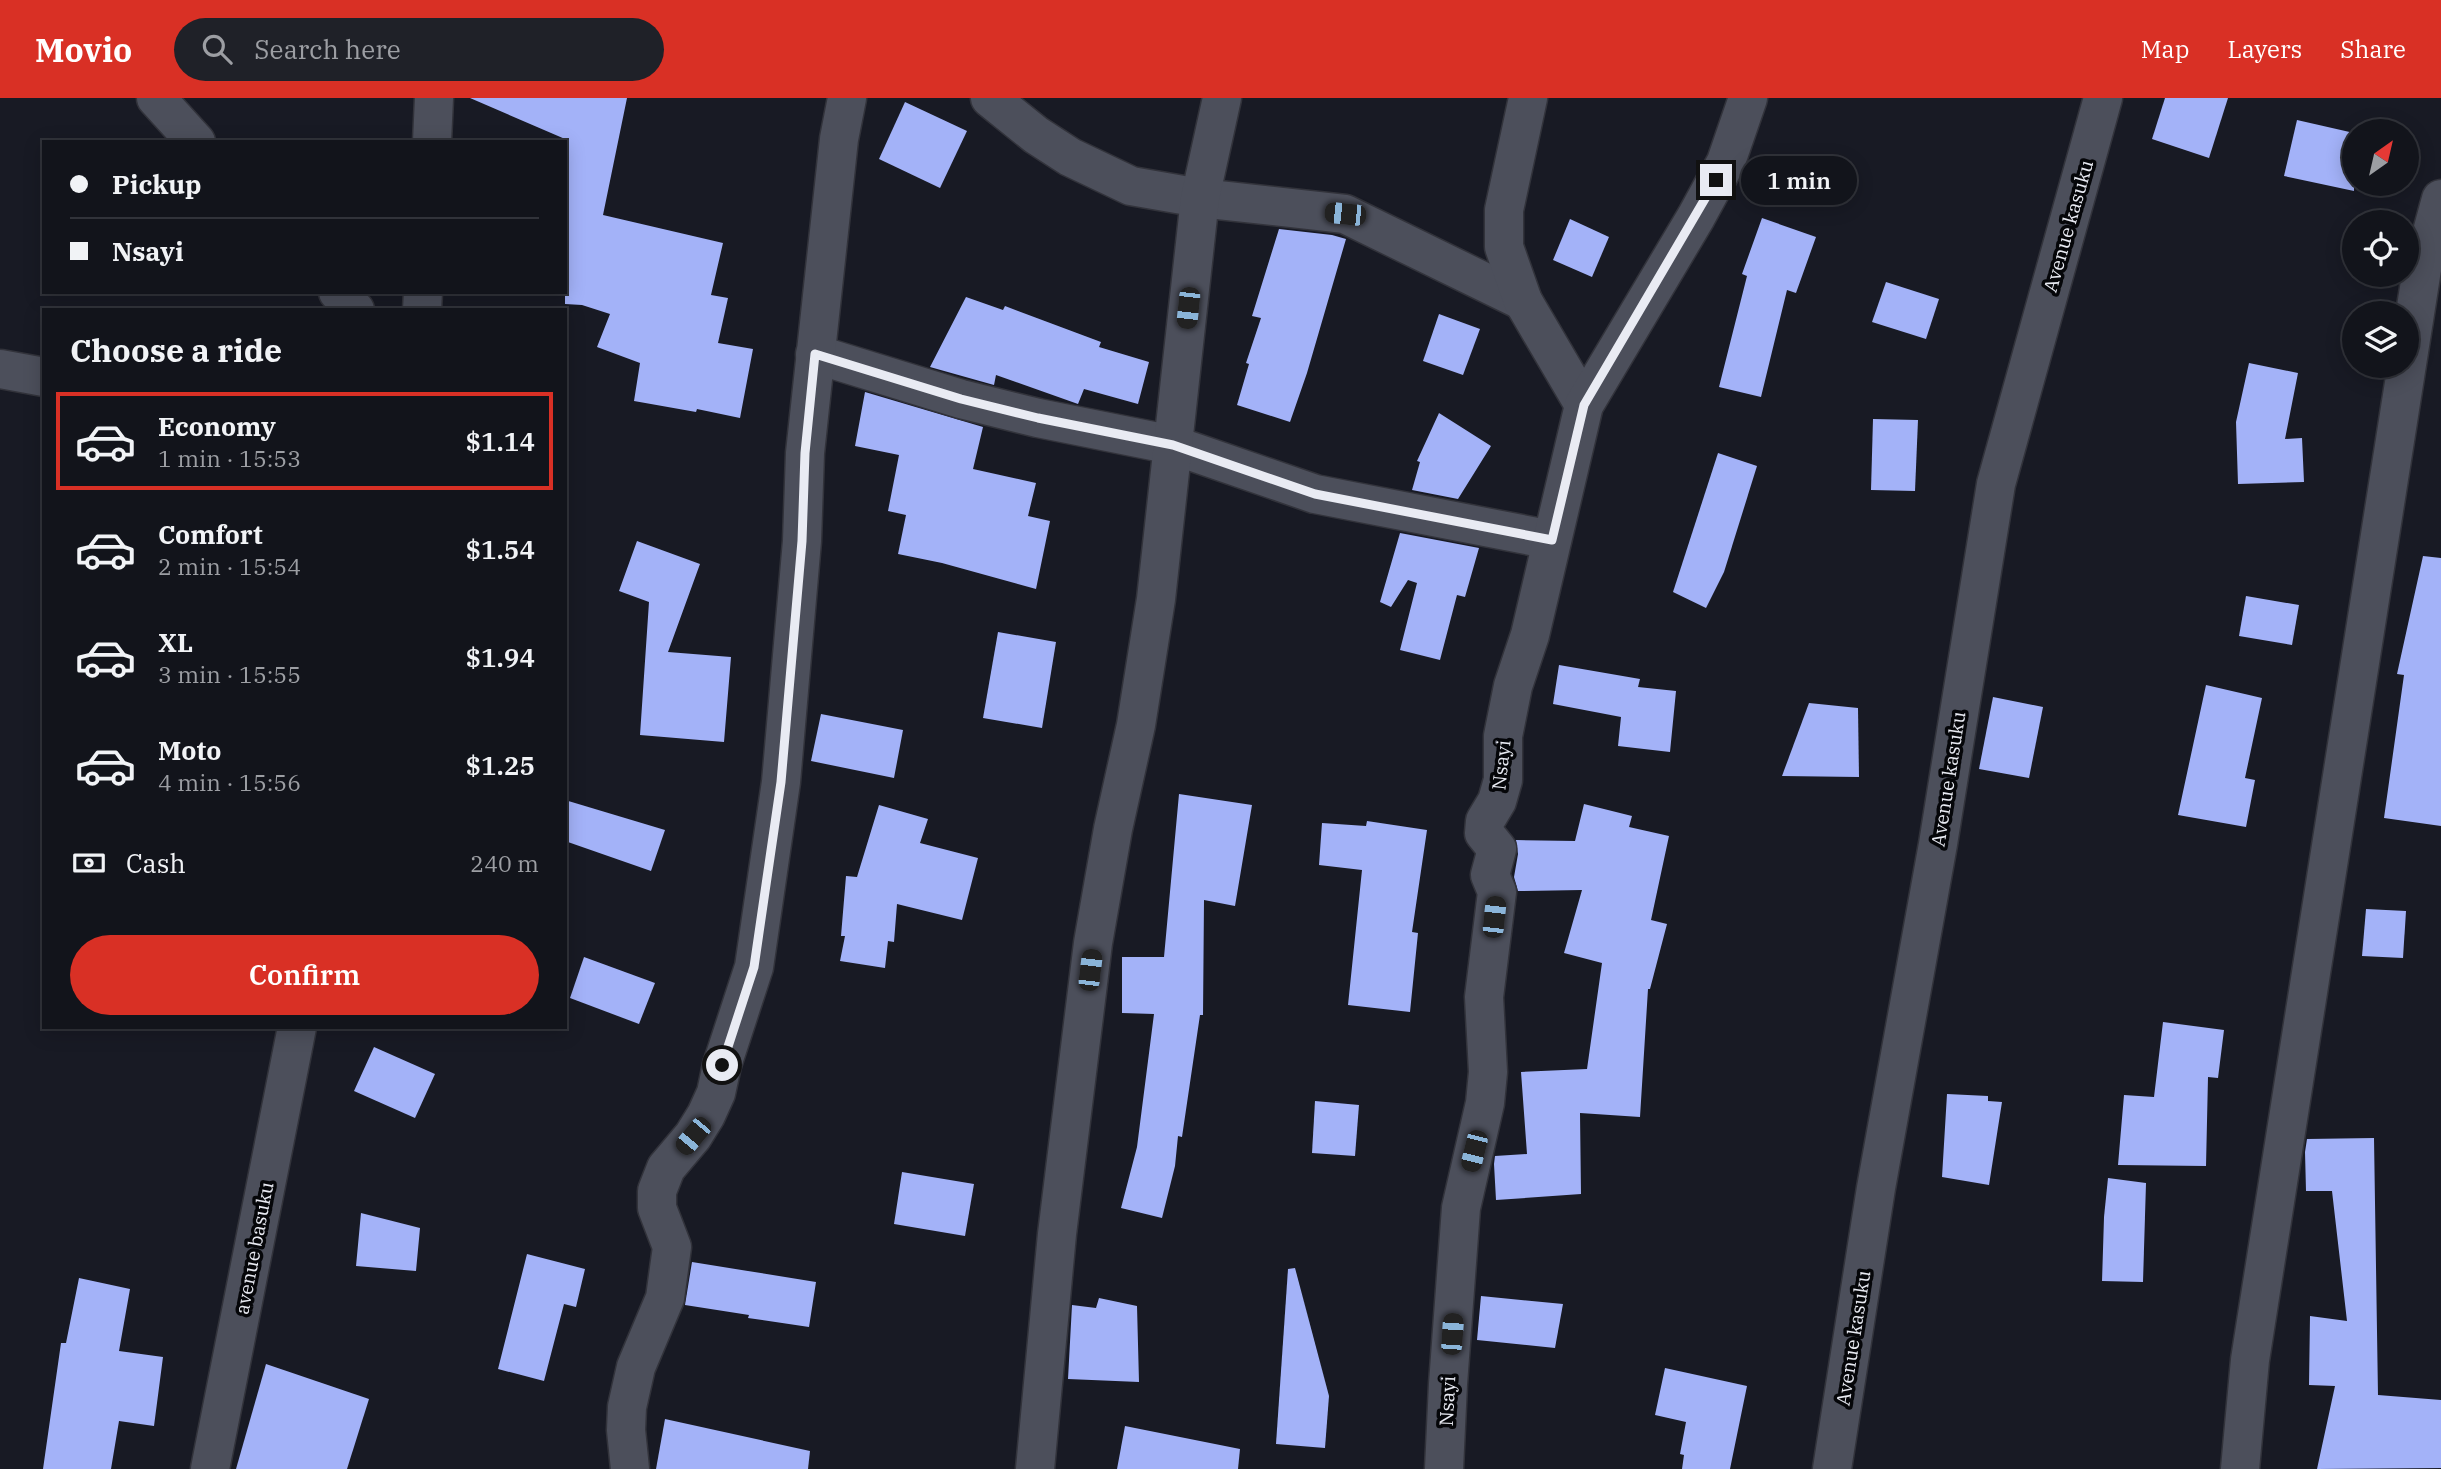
<!DOCTYPE html>
<meta charset="utf-8">
<style>
body{margin:0;font-family:"IBM Plex Serif",serif;background:#1f2128;color:#f1f3f6;height:100vh;display:flex;flex-direction:column;font-size:26px;white-space:nowrap}
*{box-sizing:border-box;margin:0}
p{font-size:23px;color:#9c9ea3}
.icon{flex:none;width:38px;height:38px;fill:none;stroke:currentColor;stroke-width:2;stroke-linecap:round;stroke-linejoin:round}
.map{position:relative;flex:1;overflow:hidden}
.details{position:absolute;left:42px;top:210px;width:525px;height:721px;display:flex;flex-direction:column;background:#12141b;border-radius:0px;box-shadow:0 4px 18px #0003,0 0 0 2px #31333a}
.details>*{flex:none}
.top-card{position:absolute;left:42px;top:42px;width:525px;height:154px;border-radius:0px;box-shadow:0 4px 18px #0003,0 0 0 2px #31333a;display:grid;align-content:center;height:154px;padding:0 28px;background:#12141b}
.needle{width:46px;rotate:34deg}
.controls{position:absolute;left:2342px;top:21px;display:grid;gap:14px}
.controls a{display:grid;place-items:center;width:77px;height:77px;border-radius:50%;background:#12141b;box-shadow:0 4px 18px #0003,0 0 0 2px #31333a;font-size:35px}
.end{position:absolute;width:32px;height:32px;margin:-16px;border:9px solid #e9ebf3;background:#111;box-shadow:0 0 0 4px #111}
.from{border-radius:50%}
.bubble{position:absolute;height:49px;border-radius:24px;background:#12141b;box-shadow:0 4px 18px #0003,0 0 0 2px #31333a;font-size:23px;font-weight:600;line-height:49px;text-align:center}
.car{position:absolute;width:21px;height:42px;margin:-21px -10px;border-radius:9px;box-shadow:0 0 5px 2px #0007;background:linear-gradient(#222 24%,#8ab4d8 0 40%,#222 0 76%,#8ab4d8 0 86%,#222 0)}
.top-card b{display:flex;align-items:center;gap:24px;height:66px;font-size:26px}
.top-card b+b{border-top:2px solid #31333a}
.top-card i{width:18px;height:18px;background:#f1f3f6}
ul{padding:0;list-style:none}
li{display:flex;align-items:center;gap:21px;height:98px;margin:0 14px 10px;padding:0 14px;border:4px solid transparent;border-radius:0px}
li div{flex:1}
li b{display:block;font-size:26px}
li em{font-style:normal;font-weight:600}
li.selected{border-color:#d93025}
li>.icon{width:63px;height:63px;stroke-width:1.5}
h2{padding:0 28px;font-size:32px;line-height:84px}
.pay{display:flex;align-items:center;gap:18px;height:77px;padding:0 28px;font-size:26px}
.pay p{margin-inline-start:auto}
.primary-button{display:flex;gap:14px;margin-top:auto;padding:14px 28px}
.primary-button a{flex:1;height:80px;border-radius:42px;background:#d93025;color:#fff;font-size:28px;font-weight:600;line-height:80px;text-align:center}
header{display:flex;align-items:center;gap:42px;box-sizing:border-box;height:98px;padding:0 35px;background:#d93025;color:#fff}
header strong{font-size:33px}
nav{display:flex;gap:38px;margin-inline-start:auto;font-size:24px}
.search{width:490px;height:63px;background:#1f2128;display:flex;align-items:center;gap:18px;box-sizing:border-box;padding:0 24px;border-radius:38px;color:#9c9ea3;font-size:26px}
.map>svg:first-child{display:block}
.building{fill:#a3b2f8}
.lines{fill:none;stroke-linecap:round;stroke-linejoin:round}
.minor-casing{stroke:#32333b;stroke-width:41}
.minor{stroke:#4c4f5b;stroke-width:38}
.route{stroke:#e9ebf3;stroke-width:9}
.labels{text-anchor:middle;stroke-width:7;stroke-linejoin:round;paint-order:stroke}
.street-label{font-size:19px;fill:#e9ebf3;stroke:#050609}
</style>
<header>
<strong>Movio</strong>
<div class="search"><svg class="icon" aria-label="search" viewBox="0 0 24 24"><circle cx="10" cy="10" r="6"/><path d="M15 15l6 6"/></svg>Search here</div>
<nav><a>Map</a><a>Layers</a><a>Share</a></nav>
</header>
<div class="map">
<svg width="2441" height="1371" viewBox="0 0 2441 1371">
<rect width="100%" height="100%" fill="#181a24"/>
<g class="building">
<polygon points="470,0 627,0 603,117 723,145 711,197 728,200 718,245 753,251 740,320 697,311 696,314 634,303 640,265 597,249 610,216 582,207 565,206 565,41"/>
<polygon points="2165,0 2228,0 2209,60 2152,41"/>
<polygon points="905,4 967,33 940,90 879,61"/>
<polygon points="2297,22 2354,35 2354,93 2284,78"/>
<polygon points="1762,120 1816,139 1796,195 1787,192 1761,299 1719,289 1747,178 1742,176"/>
<polygon points="1570,121 1609,139 1592,179 1553,162"/>
<polygon points="1279,131 1332,137 1346,141 1307,275 1290,324 1237,307 1249,266 1246,265 1261,220 1252,218"/>
<polygon points="1886,184 1939,201 1926,241 1872,224"/>
<polygon points="966,199 1003,212 1005,208 1101,244 1099,249 1149,264 1138,306 1084,291 1078,306 996,277 994,287 930,269"/>
<polygon points="1439,216 1480,231 1463,277 1423,263"/>
<polygon points="2249,265 2298,275 2285,341 2302,340 2304,384 2238,386 2236,324"/>
<polygon points="865,294 983,329 973,371 1036,385 1028,418 1050,423 1036,491 942,465 898,456 906,417 888,413 899,357 855,348"/>
<polygon points="1439,315 1491,348 1458,401 1412,392 1420,364 1417,363"/>
<polygon points="1873,321 1918,322 1915,393 1871,392"/>
<polygon points="1718,355 1757,368 1724,474 1706,510 1673,494"/>
<polygon points="1400,435 1479,450 1465,499 1457,497 1440,562 1400,552 1417,485 1408,482 1391,509 1380,504"/>
<polygon points="637,443 700,466 668,554 731,559 724,644 640,637 649,504 619,493"/>
<polygon points="2423,458 2441,460 2441,728 2384,720 2404,577 2397,576"/>
<polygon points="2246,498 2299,507 2292,547 2239,538"/>
<polygon points="998,534 1056,544 1042,630 983,620"/>
<polygon points="1559,567 1640,581 1638,589 1676,593 1670,654 1618,648 1621,619 1553,606"/>
<polygon points="2206,587 2262,600 2245,680 2255,682 2246,729 2178,717"/>
<polygon points="1993,599 2043,609 2029,680 1979,671"/>
<polygon points="1809,605 1858,610 1859,679 1782,678"/>
<polygon points="821,616 903,632 894,680 811,663"/>
<polygon points="1179,696 1252,707 1235,808 1204,802 1203,917 1200,917 1182,1039 1178,1038 1175,1068 1162,1120 1121,1110 1137,1049 1154,916 1122,915 1122,859 1164,859"/>
<polygon points="565,702 665,732 651,773 565,743"/>
<polygon points="1584,706 1632,718 1629,729 1669,738 1651,822 1667,826 1650,891 1648,891 1640,1019 1580,1015 1581,1096 1496,1102 1494,1066 1495,1058 1527,1056 1521,974 1587,971 1602,865 1564,855 1582,792 1518,793 1514,779 1518,756 1516,742 1575,743"/>
<polygon points="879,707 928,721 920,745 978,760 962,822 897,806 894,844 888,843 885,870 840,863 845,838 841,838 846,778 857,779"/>
<polygon points="1367,723 1427,732 1412,834 1418,835 1410,914 1348,907 1362,772 1319,767 1322,725 1366,728"/>
<polygon points="2366,811 2406,813 2403,860 2362,858"/>
<polygon points="584,859 655,885 639,926 570,900"/>
<polygon points="2163,924 2224,932 2218,980 2208,979 2206,1068 2118,1067 2124,997 2154,999"/>
<polygon points="374,949 435,976 415,1020 354,993"/>
<polygon points="1947,996 1988,998 1988,1003 2002,1004 1989,1087 1942,1079"/>
<polygon points="1315,1003 1359,1007 1355,1058 1312,1055"/>
<polygon points="2374,1040 2378,1297 2441,1302 2441,1370 2317,1371 2335,1288 2309,1287 2310,1218 2347,1223 2332,1093 2306,1093 2305,1054 2307,1041"/>
<polygon points="902,1074 974,1086 965,1138 894,1126"/>
<polygon points="2108,1080 2146,1085 2143,1184 2102,1183 2104,1119"/>
<polygon points="361,1115 420,1130 416,1173 356,1168"/>
<polygon points="527,1156 585,1171 576,1209 564,1206 544,1283 498,1271"/>
<polygon points="692,1164 816,1184 809,1229 748,1220 749,1217 685,1207"/>
<polygon points="1295,1170 1329,1298 1325,1350 1276,1346 1288,1171"/>
<polygon points="79,1180 130,1191 119,1253 163,1259 154,1328 119,1323 111,1371 43,1371 61,1245 66,1245"/>
<polygon points="1481,1198 1563,1206 1555,1250 1477,1242"/>
<polygon points="1099,1200 1137,1208 1139,1284 1068,1281 1072,1207 1096,1210"/>
<polygon points="266,1266 369,1301 347,1371 236,1371"/>
<polygon points="1665,1270 1747,1288 1730,1371 1682,1371 1684,1357 1680,1356 1686,1324 1655,1317"/>
<polygon points="665,1321 810,1353 808,1371 656,1371"/>
<polygon points="1125,1328 1240,1351 1238,1371 1117,1371"/>
</g>
<g class="lines">
<defs>
<g id="minor">
<polyline points="156,0 196,44"/>
<polyline points="990,0 1036,37 1070,59 1131,88 1200,100 1345,116 1523,203"/>
<polyline points="1528,0 1504,112 1504,149 1523,203 1584,307"/>
<polyline points="432,44 434,0"/>
<polyline points="338,194 355,212"/>
<polyline points="422,212 423,194"/>
<polyline points="815,256 961,301 1038,320 1173,347 1315,396 1552,442"/>
<polyline points="0,271 44,279"/>
<polyline points="210,1371 297,929"/>
<polyline points="630,1371 626,1332 627,1309 636,1269 665,1200 672,1149 657,1110 657,1093 666,1070 693,1038 706,1017 716,995 722,967 754,869 781,684 802,443 805,355 839,41 847,0"/>
<polyline points="1035,1371 1057,1136 1093,845 1113,731 1136,627 1156,501 1200,100 1222,0"/>
<polyline points="1444,1371 1448,1286 1461,1110 1485,1005 1488,974 1484,899 1497,794 1490,777 1497,751 1484,735 1485,723 1497,703 1503,682 1503,638 1513,588 1530,537 1584,307 1696,119 1726,64 1748,0"/>
<polyline points="1832,1371 1876,1090 1938,746 1996,386 2103,0"/>
<polyline points="2240,1371 2250,1262 2422,171 2441,101"/>
</g>
</defs>
<use href="#minor" class="minor-casing"/>
<use href="#minor" class="minor"/>
</g>
<g class="lines">
<polyline class="route" points="722,967 754,869 781,684 802,443 805,355 815,256 961,301 1038,320 1173,347 1315,396 1552,442 1584,307 1716,82"/>
</g>
<g class="labels">
<g class="street-label">
<text transform="translate(2068 128) rotate(-74)" y="7">Avenue kasuku</text>
<text transform="translate(1501 667) rotate(-84)" y="7">Nsayi</text>
<text transform="translate(1948 681) rotate(-81)" y="7">Avenue kasuku</text>
<text transform="translate(254 1150) rotate(-79)" y="7">avenue basuku</text>
<text transform="translate(1853 1240) rotate(-81)" y="7">Avenue kasuku</text>
<text transform="translate(1447 1303) rotate(-87)" y="7">Nsayi</text>
</g>
</g>
</svg>
<div class="controls">
<a><svg class="needle" viewBox="-14 -14 28 28"><path d="M0-13l5 13h-10z" fill="#e53935"/><path d="M0 13l5-13h-10z" fill="#9c9ea3"/></svg></a>
<a><svg class="icon" aria-label="locate" viewBox="0 0 24 24"><circle cx="12" cy="12" r="6"/><path d="M12 2v4M12 18v4M2 12h4M18 12h4"/></svg></a>
<a><svg class="icon" aria-label="layers" viewBox="0 0 24 24"><path d="M12 4l9 5-9 5-9-5zM3 14l9 5 9-5"/></svg></a>
</div>
<i class="end from" style="left:722px;top:967px"></i>
<i class="end" style="left:1716px;top:82px"></i>
<div class="bubble" style="left:1741px;top:58px;width:116px">1 min</div>
<i class="car" style="left:1345px;top:116px;rotate:276deg"></i>
<i class="car" style="left:1188px;top:210px;rotate:186deg"></i>
<i class="car" style="left:1494px;top:819px;rotate:6deg"></i>
<i class="car" style="left:1090px;top:872px;rotate:7deg"></i>
<i class="car" style="left:693px;top:1038px;rotate:220deg"></i>
<i class="car" style="left:1474px;top:1053px;rotate:194deg"></i>
<i class="car" style="left:1452px;top:1236px;rotate:4deg"></i>
<div class="top-card">
<b><i class="from"></i>Pickup</b>
<b><i></i>Nsayi</b>
</div>
<section class="details">
<h2>Choose a ride</h2>
<ul>
<li class="selected"><svg class="icon" aria-label="car" viewBox="0 0 24 24"><path d="M5 17H2v-5l4-1 3-4h7l3 4 3 1v5h-3M9 17h6M6 11h13"/><circle cx="7" cy="17" r="2"/><circle cx="17" cy="17" r="2"/></svg><div><b>Economy</b><p>1 min · 15:53</p></div><em>$1.14</em></li>
<li><svg class="icon" aria-label="car" viewBox="0 0 24 24"><path d="M5 17H2v-5l4-1 3-4h7l3 4 3 1v5h-3M9 17h6M6 11h13"/><circle cx="7" cy="17" r="2"/><circle cx="17" cy="17" r="2"/></svg><div><b>Comfort</b><p>2 min · 15:54</p></div><em>$1.54</em></li>
<li><svg class="icon" aria-label="car" viewBox="0 0 24 24"><path d="M5 17H2v-5l4-1 3-4h7l3 4 3 1v5h-3M9 17h6M6 11h13"/><circle cx="7" cy="17" r="2"/><circle cx="17" cy="17" r="2"/></svg><div><b>XL</b><p>3 min · 15:55</p></div><em>$1.94</em></li>
<li><svg class="icon" aria-label="car" viewBox="0 0 24 24"><path d="M5 17H2v-5l4-1 3-4h7l3 4 3 1v5h-3M9 17h6M6 11h13"/><circle cx="7" cy="17" r="2"/><circle cx="17" cy="17" r="2"/></svg><div><b>Moto</b><p>4 min · 15:56</p></div><em>$1.25</em></li>
</ul>
<div class="pay"><svg class="icon" aria-label="cash" viewBox="0 0 24 24"><path d="M3 7h18v10H3z"/><circle cx="12" cy="12" r="2"/></svg>Cash<p>240 m</p></div>
<div class="primary-button"><a>Confirm</a></div>
</section>
</div>
